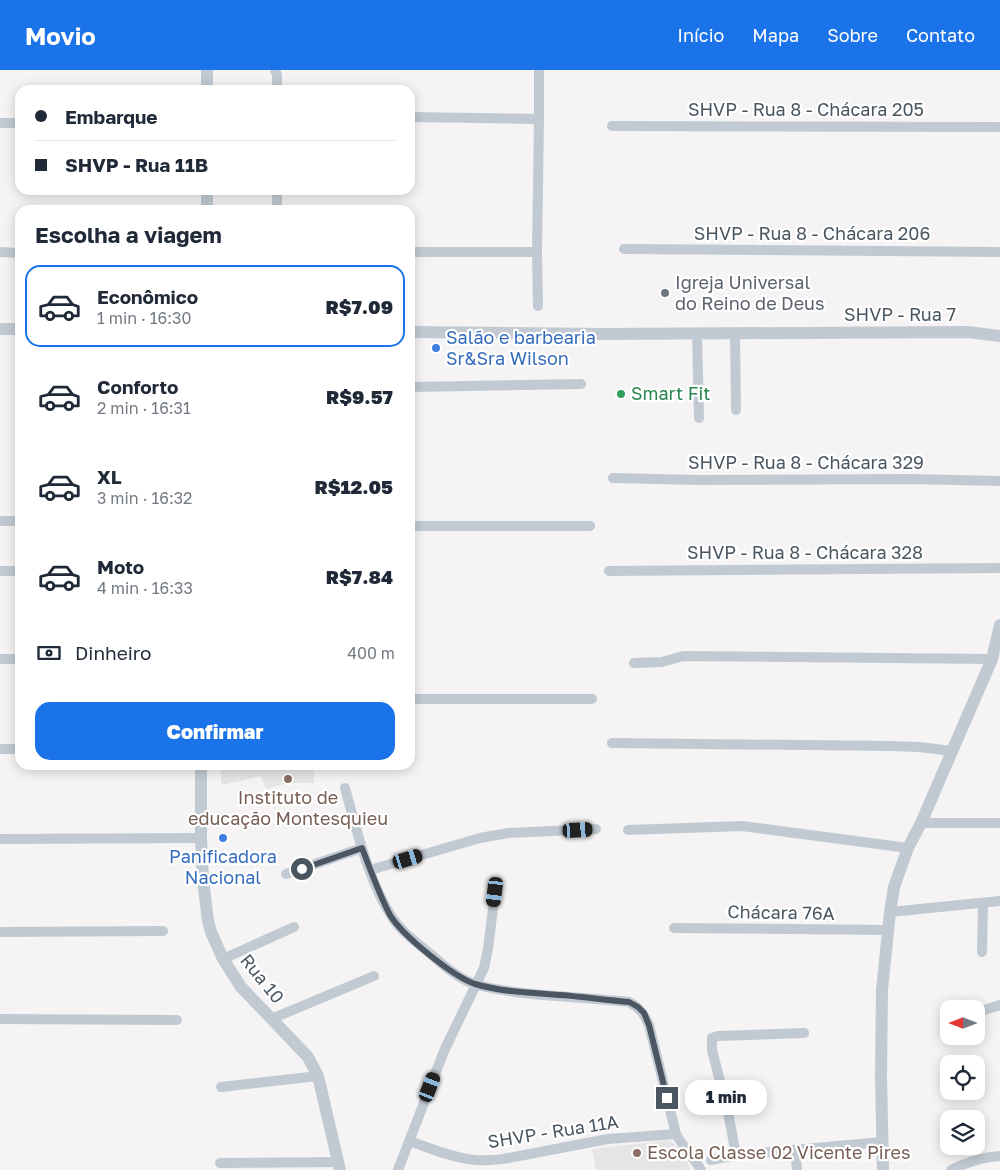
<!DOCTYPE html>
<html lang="pt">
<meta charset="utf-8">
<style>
body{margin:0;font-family:"Golos Text",sans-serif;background:#f6f6f7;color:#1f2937;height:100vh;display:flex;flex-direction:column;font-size:19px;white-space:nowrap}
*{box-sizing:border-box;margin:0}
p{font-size:16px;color:#747a83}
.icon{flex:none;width:28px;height:28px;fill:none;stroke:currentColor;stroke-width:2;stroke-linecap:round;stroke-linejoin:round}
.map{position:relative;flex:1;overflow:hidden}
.drawer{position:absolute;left:15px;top:135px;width:400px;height:565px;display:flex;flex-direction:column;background:#fff;border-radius:15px;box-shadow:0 2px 12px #0003}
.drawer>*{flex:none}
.guide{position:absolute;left:15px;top:15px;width:400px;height:110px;border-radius:15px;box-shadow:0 2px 12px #0003;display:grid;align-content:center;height:110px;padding:0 20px;background:#fff}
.needle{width:32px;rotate:270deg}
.controls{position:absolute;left:940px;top:930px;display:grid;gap:10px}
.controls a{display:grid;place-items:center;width:45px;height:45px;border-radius:10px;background:#fff;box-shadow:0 2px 12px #0003;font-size:25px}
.end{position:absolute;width:22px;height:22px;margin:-11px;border:6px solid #4a5661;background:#fff;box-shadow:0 0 0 2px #fff}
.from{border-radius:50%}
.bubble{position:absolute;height:35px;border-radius:15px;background:#fff;box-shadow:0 2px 12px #0003;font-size:16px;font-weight:800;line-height:35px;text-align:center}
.car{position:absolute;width:15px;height:30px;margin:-15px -8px;border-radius:6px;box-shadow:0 0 4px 1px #0007;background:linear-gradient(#222 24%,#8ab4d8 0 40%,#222 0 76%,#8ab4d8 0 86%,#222 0)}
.guide b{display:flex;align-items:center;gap:18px;height:48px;font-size:19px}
.guide b+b{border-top:1px solid #e0e1e3}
.guide i{width:12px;height:12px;background:#1f2937}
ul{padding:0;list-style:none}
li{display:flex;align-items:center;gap:15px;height:82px;margin:0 10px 8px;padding:0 10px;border:2px solid transparent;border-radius:15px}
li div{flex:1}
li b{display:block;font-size:19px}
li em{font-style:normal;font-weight:800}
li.on{border-color:#1a73e8}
li>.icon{width:45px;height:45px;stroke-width:1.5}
h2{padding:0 20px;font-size:22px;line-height:60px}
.pay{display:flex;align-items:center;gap:12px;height:55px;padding:0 20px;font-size:19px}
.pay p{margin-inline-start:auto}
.primary-button{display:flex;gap:10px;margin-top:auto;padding:10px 20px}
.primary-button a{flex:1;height:58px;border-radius:15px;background:#1a73e8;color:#fff;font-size:20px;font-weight:800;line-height:58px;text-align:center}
header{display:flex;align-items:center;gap:30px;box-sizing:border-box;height:70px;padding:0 25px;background:#1a73e8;color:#fff}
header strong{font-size:24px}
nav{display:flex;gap:28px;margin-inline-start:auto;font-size:18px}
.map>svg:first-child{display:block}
.education{fill:#e6e4e5}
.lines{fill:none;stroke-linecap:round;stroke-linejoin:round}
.minor{stroke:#c1cad2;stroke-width:10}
.tertiary{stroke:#c1cad2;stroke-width:12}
.route{stroke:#4a5661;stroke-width:6}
.worship-dot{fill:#6b7280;stroke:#fff;stroke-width:2}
.shop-dot{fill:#3f7fe0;stroke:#fff;stroke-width:2}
.leisure-dot{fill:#2e9e5b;stroke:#fff;stroke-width:2}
.education-dot{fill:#8d6e63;stroke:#fff;stroke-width:2}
.labels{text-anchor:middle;stroke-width:4.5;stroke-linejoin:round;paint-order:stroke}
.street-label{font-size:18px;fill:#4a5661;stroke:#fff}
.worship-label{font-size:18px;fill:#5b616d;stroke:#fff;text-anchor:start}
.shop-label{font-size:18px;fill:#366cbe;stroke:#fff;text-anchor:start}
.leisure-label{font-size:18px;fill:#27864d;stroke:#fff;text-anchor:start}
.education-label{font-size:18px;fill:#785e54;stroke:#fff}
</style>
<header>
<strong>Movio</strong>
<nav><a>Início</a><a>Mapa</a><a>Sobre</a><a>Contato</a></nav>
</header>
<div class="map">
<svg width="1000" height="1100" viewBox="0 0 1000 1100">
<rect width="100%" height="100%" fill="#f5f3f3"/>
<g class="education">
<polygon points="221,695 314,695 314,713 289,713 266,719 261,706 221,715"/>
<polygon points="670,1070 686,1087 690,1100 596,1100 592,1079"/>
</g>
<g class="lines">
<g class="minor">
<polyline points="275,0 277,5 277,20"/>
<polyline points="410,47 539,49 537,182 410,182"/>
<polyline points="539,49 539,0"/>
<polyline points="0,53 20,53"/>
<polyline points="612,56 1000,57"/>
<polyline points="277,140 277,120"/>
<polyline points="624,179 1000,182"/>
<polyline points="0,182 20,183"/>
<polyline points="537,182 538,236"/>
<polyline points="697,263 699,348"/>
<polyline points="735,263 736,340"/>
<polyline points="410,317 581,314"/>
<polyline points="613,408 699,410 909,409 1000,411"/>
<polyline points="0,451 20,451"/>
<polyline points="410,456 590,456"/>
<polyline points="0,501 20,501"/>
<polyline points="609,501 1000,498"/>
<polyline points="0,589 20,589"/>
<polyline points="634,593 662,592 683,586 992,589"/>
<polyline points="410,629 592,629"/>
<polyline points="612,673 891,676 919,677 952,681"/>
<polyline points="0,679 20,679"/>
<path d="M 345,718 C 356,758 369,813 392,847 C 402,863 419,874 433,886 C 446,898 461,910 477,915 C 526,927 579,926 629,932 C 640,938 644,944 649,955 L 676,1064 C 683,1077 693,1087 701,1100"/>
<polyline points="921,753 1000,753"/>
<polyline points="628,760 742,756 908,778"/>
<polyline points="0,769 201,768"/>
<polyline points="370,800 480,768 508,763 596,759"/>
<polyline points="286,804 362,778"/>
<polyline points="890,842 1000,831"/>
<polyline points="674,858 888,860"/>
<polyline points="0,862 163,861"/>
<polyline points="982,882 983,833"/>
<polyline points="223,889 294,857"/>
<polyline points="981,941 1000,935"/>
<polyline points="0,949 177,950"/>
<polyline points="271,949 374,906"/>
<polyline points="221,1017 318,1006"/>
<path d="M 409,1071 C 430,1078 453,1088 475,1090 C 484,1091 493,1090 503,1089 L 608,1069 L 676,1064"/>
<polyline points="795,1081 797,1100"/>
<polyline points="736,1085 728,1042 712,980 712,968 718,966 804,963"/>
<polyline points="711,1090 736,1085 882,1072"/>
<polyline points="220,1093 338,1092"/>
<polyline points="398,1100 444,981 484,898 488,879 495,822"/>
<path d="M 951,1100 C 967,1092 982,1087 1000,1086"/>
</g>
<g class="tertiary">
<polyline points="207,20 207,0"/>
<polyline points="207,120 207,140"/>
<polyline points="0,259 20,259"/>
<polyline points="410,262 604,264 968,262 1000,266"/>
<polyline points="201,695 201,768 203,810 208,851 211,862 223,889 241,917 308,987 318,1006 340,1100"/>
<polyline points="883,1100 881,1006 882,920 890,842 894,817 908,778 921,753 992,589 1000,555"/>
</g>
</g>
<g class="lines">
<path class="route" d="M 302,799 L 362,778 C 371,801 379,824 390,845 C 402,865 452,906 475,914 C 502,922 533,923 561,925 C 584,927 606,930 629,932 L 638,937 L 644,943 L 649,955 L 667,1028"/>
</g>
<circle class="worship-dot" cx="665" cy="223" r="5"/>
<g class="shop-dot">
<circle cx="436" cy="278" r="5"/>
<circle cx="223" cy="768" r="5"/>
</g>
<circle class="leisure-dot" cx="621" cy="324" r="5"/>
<g class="education-dot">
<circle cx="288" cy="709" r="5"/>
<circle cx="637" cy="1083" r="5"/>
</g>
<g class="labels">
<g class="street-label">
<text x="806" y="46">SHVP - Rua 8 - Chácara 205</text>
<text x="812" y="170">SHVP - Rua 8 - Chácara 206</text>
<text x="900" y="251">SHVP - Rua 7</text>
<text x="806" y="399">SHVP - Rua 8 - Chácara 329</text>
<text x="805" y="489">SHVP - Rua 8 - Chácara 328</text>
<text transform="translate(781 843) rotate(1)" y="6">Chácara 76A</text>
<text transform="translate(262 909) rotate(51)" y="6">Rua 10</text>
<text transform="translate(553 1062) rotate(-9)" y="6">SHVP - Rua 11A</text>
</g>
<g class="worship-label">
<text x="675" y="219">Igreja Universal<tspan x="675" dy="21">do Reino de Deus</tspan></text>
</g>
<g class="shop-label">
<text x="446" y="274">Salão e barbearia<tspan x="446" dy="21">Sr&amp;Sra Wilson</tspan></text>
<text x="223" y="793" text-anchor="middle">Panificadora<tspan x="223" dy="21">Nacional</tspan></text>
</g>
<g class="leisure-label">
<text x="631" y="330">Smart Fit</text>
</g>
<g class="education-label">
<text x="288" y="734">Instituto de<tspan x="288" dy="21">educação Montesquieu</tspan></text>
<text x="647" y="1089" text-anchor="start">Escola Classe 02 Vicente Pires</text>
</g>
</g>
</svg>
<div class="controls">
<a><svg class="needle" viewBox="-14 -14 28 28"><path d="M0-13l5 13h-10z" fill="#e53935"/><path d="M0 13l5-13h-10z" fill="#747a83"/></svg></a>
<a><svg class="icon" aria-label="locate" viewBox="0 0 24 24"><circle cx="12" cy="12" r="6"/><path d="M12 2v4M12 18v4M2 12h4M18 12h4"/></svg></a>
<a><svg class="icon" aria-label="layers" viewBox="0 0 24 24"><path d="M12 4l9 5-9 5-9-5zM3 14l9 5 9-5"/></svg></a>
</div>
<i class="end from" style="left:302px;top:799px"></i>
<i class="end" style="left:667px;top:1028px"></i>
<div class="bubble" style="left:685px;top:1010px;width:82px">1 min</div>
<i class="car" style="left:578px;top:760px;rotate:87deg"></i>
<i class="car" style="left:408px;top:789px;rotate:73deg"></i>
<i class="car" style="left:495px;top:822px;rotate:187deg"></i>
<i class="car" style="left:430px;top:1017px;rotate:21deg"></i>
<div class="guide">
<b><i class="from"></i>Embarque</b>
<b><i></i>SHVP - Rua 11B</b>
</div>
<section class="drawer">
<h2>Escolha a viagem</h2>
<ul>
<li class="on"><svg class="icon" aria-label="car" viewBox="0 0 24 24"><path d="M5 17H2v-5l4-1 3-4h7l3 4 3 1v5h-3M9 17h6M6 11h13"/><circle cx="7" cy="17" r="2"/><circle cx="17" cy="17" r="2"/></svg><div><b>Econômico</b><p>1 min · 16:30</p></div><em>R$7.09</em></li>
<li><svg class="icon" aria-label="car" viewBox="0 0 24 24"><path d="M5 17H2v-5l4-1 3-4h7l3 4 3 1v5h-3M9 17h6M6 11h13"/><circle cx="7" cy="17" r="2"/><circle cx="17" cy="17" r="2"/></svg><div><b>Conforto</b><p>2 min · 16:31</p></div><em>R$9.57</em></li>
<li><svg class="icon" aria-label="car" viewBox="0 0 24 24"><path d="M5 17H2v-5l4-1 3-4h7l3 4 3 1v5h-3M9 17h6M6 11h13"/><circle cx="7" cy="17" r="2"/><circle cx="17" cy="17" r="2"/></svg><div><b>XL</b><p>3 min · 16:32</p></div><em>R$12.05</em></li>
<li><svg class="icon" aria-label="car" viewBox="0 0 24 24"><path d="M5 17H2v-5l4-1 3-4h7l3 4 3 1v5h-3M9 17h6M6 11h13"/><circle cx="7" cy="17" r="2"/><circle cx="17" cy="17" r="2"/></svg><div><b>Moto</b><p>4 min · 16:33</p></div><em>R$7.84</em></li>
</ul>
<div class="pay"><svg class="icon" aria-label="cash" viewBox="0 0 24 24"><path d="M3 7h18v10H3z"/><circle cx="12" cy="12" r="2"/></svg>Dinheiro<p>400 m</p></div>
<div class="primary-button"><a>Confirmar</a></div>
</section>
</div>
